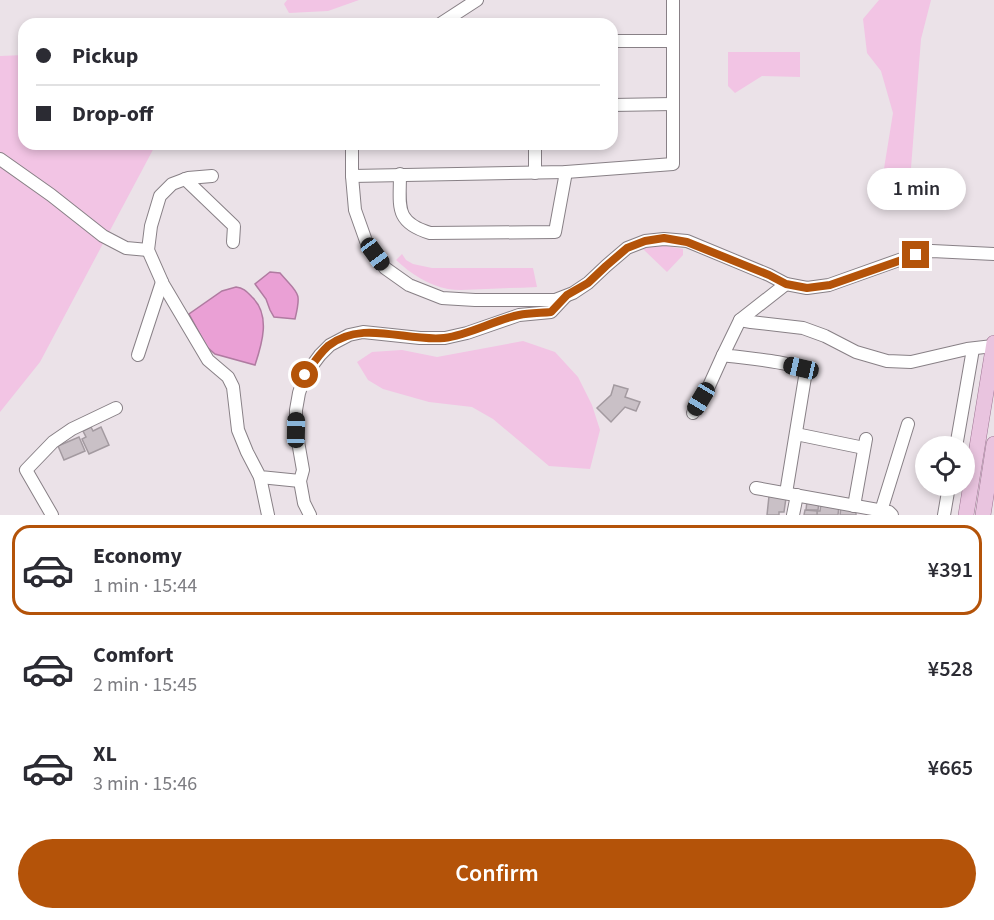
<!DOCTYPE html>
<meta charset="utf-8">
<style>
body{margin:0;font-family:"Source Sans 3",sans-serif;background:#f7f7f7;color:#2b2b33;height:100vh;display:flex;flex-direction:column;font-size:22px;white-space:nowrap}
*{box-sizing:border-box;margin:0}
p{font-size:20px;color:#7c7c81}
.icon{flex:none;width:33px;height:33px;fill:none;stroke:currentColor;stroke-width:2;stroke-linecap:round;stroke-linejoin:round}
.map{position:relative;height:515px;overflow:hidden}
.sheet{display:flex;flex-direction:column;background:#fff;flex:1}
.sheet>*{flex:none}
.guide{position:absolute;left:18px;top:18px;width:600px;height:132px;border-radius:18px;box-shadow:0 3px 9px #0003;display:grid;align-content:center;height:132px;padding:0 18px;background:#fff}
.controls{position:absolute;left:915px;top:436px;display:grid;gap:12px}
.controls a{display:grid;place-items:center;width:60px;height:60px;border-radius:50%;background:#fff;box-shadow:0 3px 9px #0003;font-size:30px}
.end{position:absolute;width:27px;height:27px;margin:-14px;border:8px solid #b45309;background:#fff;box-shadow:0 0 0 3px #fff}
.from{border-radius:50%}
.bubble{position:absolute;height:42px;border-radius:21px;background:#fff;box-shadow:0 3px 9px #0003;font-size:20px;font-weight:600;line-height:42px;text-align:center}
.car{position:absolute;width:18px;height:36px;margin:-18px -9px;border-radius:8px;box-shadow:0 0 4px 2px #0007;background:linear-gradient(#222 24%,#8ab4d8 0 40%,#222 0 76%,#8ab4d8 0 86%,#222 0)}
.guide b{display:flex;align-items:center;gap:21px;height:57px;font-size:22px}
.guide b+b{border-top:2px solid #e1e1e2}
.guide i{width:15px;height:15px;background:#2b2b33}
ul{padding:10px 0 0;list-style:none}
li{display:flex;align-items:center;gap:18px;height:90px;margin:0 12px 9px;padding:0 6px;border:3px solid transparent;border-radius:18px}
li div{flex:1}
li b{display:block;font-size:22px}
li em{font-style:normal;font-weight:600}
li.active{border-color:#b45309}
li>.icon{width:54px;height:54px;stroke-width:1.5}
.primary-button{display:flex;gap:12px;margin-top:auto;padding:12px 18px}
.primary-button a{flex:1;height:69px;border-radius:36px;background:#b45309;color:#fff;font-size:24px;font-weight:600;line-height:69px;text-align:center}
.map>svg:first-child{display:block}
.green{fill:#f2c4e4}
.water{fill:#eaa0d5;stroke:#b07ba1;stroke-width:1.5}
.building{fill:#c9c0c6;stroke:#a39aa0;stroke-width:1.5}
.lines{fill:none;stroke-linecap:round;stroke-linejoin:round}
.minor-casing{stroke:#888086;stroke-width:14}
.major-casing{stroke:#9c7391;stroke-width:16}
.minor{stroke:#fff;stroke-width:12}
.major{stroke:#e9c4df;stroke-width:15}
.route{stroke:#b45309;stroke-width:8}
</style>
<div class="map">
<svg width="994" height="515" viewBox="0 0 994 515">
<rect width="100%" height="100%" fill="#ebe2e8"/>
<g class="green">
<polygon points="287,0 359,0 328,11 289,13 284,4"/>
<polygon points="879,0 931,0 921,39 911,168 896,191 881,187 893,113 881,71 867,53 863,19"/>
<polygon points="728,52 800,52 800,77 762,76 735,93 728,86"/>
<polygon points="24,55 24,144 156,144 40,362 0,412 0,56"/>
<polygon points="654,246 666,246 683,249 683,255 667,272 643,249"/>
<path d="M 402,254 L 406,260 L 413,264 L 432,268 L 533,268 L 537,287 C 520,288 503,288 486,289 C 474,289 460,291 448,289 C 428,285 411,274 396,260 Z"/>
<polygon points="523,341 555,352 578,377 592,405 600,430 590,469 549,466 493,419 472,407 429,402 383,389 368,380 357,362 372,352 402,350 437,357"/>
</g>
<g class="water">
<path d="M 270,272 L 280,273 C 298,294 302,291 295,319 L 274,317 L 270,310 L 266,299 L 255,284 Z"/>
<path d="M 236,287 C 244,288 247,292 252,297 C 271,315 262,344 255,365 L 215,354 L 207,347 L 189,314 L 222,291 Z"/>
</g>
<g class="building">
<polygon points="614,385 628,389 625,397 640,402 636,411 625,407 611,422 597,408 611,395"/>
<polygon points="91,427 93,431 101,427 109,445 89,454 82,439 86,437 83,431"/>
<polygon points="79,437 85,451 64,460 58,446"/>
<polygon points="769,496 786,498 784,512 779,512 779,515 767,515"/>
<polygon points="807,501 819,502 818,510 806,510"/>
<polygon points="821,504 839,505 838,515 817,515 817,511 820,511"/>
<polygon points="841,507 856,509 856,515 840,515"/>
<polygon points="805,510 817,511 817,515 804,515"/>
</g>
<g class="lines">
<defs>
<g id="minor">
<polyline points="440,24 477,0"/>
<polyline points="612,41 673,41"/>
<polyline points="612,105 673,104"/>
<polyline points="352,144 352,176 355,210 366,241 385,268 409,285 442,298 475,300 555,300 573,293 588,283 606,266 627,248 645,241 664,239 687,241 769,275 786,284 807,288 829,285 902,259 932,251 994,254"/>
<polyline points="535,144 535,173"/>
<polyline points="0,159 51,195 103,236 126,248 148,250"/>
<path d="M 400,174 C 400,206 394,222 430,233 L 555,232 L 566,172"/>
<polyline points="212,176 188,178 172,184 160,196 151,226 148,250 163,284 208,360 228,377 233,387 238,430 247,452 260,477 300,481"/>
<polyline points="352,176 566,172 673,164 673,0"/>
<polyline points="185,179 234,226 233,242"/>
<path d="M 786,284 L 740,320 L 723,355 C 742,358 792,361 806,371 L 786,493"/>
<polyline points="740,320 751,322 803,328 825,336 856,352 887,361 911,362 967,349 993,346"/>
<polyline points="138,355 162,282"/>
<polyline points="693,413 709,386 723,355"/>
<polyline points="796,434 864,448"/>
<polyline points="956,447 973,349"/>
<polyline points="260,477 268,515"/>
<polyline points="756,488 889,512 892,515"/>
<polyline points="854,506 866,439"/>
<polyline points="881,511 908,424"/>
<polyline points="52,515 26,470 53,442 72,429 116,408"/>
<polyline points="310,515 304,503 300,481 303,470 296,430 296,410 299,393 305,375 320,355 330,345 349,335 363,332 420,338 445,338 467,333 519,315 551,312 565,297"/>
<polyline points="793,515 797,495"/>
<polyline points="944,515 949,486"/>
</g>
<g id="major">
<polyline points="966,515 994,343"/>
<polyline points="983,515 994,444"/>
</g>
</defs>
<use href="#minor" class="minor-casing"/>
<use href="#major" class="major-casing"/>
<use href="#minor" class="minor"/>
<use href="#major" class="major"/>
</g>
<g class="lines">
<path class="route" d="M 305,375 C 312,365 319,354 328,346 C 362,319 406,342 444,338 C 470,335 494,320 519,315 C 529,313 541,313 551,312 L 567,295 L 588,283 L 606,266 L 627,248 L 645,241 L 664,238 L 687,242 L 769,275 L 786,284 L 807,288 L 830,285 L 916,255"/>
</g>
</svg>
<div class="controls">
<a><svg class="icon" aria-label="locate" viewBox="0 0 24 24"><circle cx="12" cy="12" r="6"/><path d="M12 2v4M12 18v4M2 12h4M18 12h4"/></svg></a>
</div>
<i class="end from" style="left:305px;top:375px"></i>
<i class="end" style="left:916px;top:255px"></i>
<div class="bubble" style="left:867px;top:168px;width:99px">1 min</div>
<i class="car" style="left:375px;top:254px;rotate:144deg"></i>
<i class="car" style="left:801px;top:368px;rotate:283deg"></i>
<i class="car" style="left:701px;top:399px;rotate:211deg"></i>
<i class="car" style="left:296px;top:430px;rotate:1deg"></i>
<div class="guide">
<b><i class="from"></i>Pickup</b>
<b><i></i>Drop-off</b>
</div>
</div>
<section class="sheet">
<ul>
<li class="active"><svg class="icon" aria-label="car" viewBox="0 0 24 24"><path d="M5 17H2v-5l4-1 3-4h7l3 4 3 1v5h-3M9 17h6M6 11h13"/><circle cx="7" cy="17" r="2"/><circle cx="17" cy="17" r="2"/></svg><div><b>Economy</b><p>1 min · 15:44</p></div><em>¥391</em></li>
<li><svg class="icon" aria-label="car" viewBox="0 0 24 24"><path d="M5 17H2v-5l4-1 3-4h7l3 4 3 1v5h-3M9 17h6M6 11h13"/><circle cx="7" cy="17" r="2"/><circle cx="17" cy="17" r="2"/></svg><div><b>Comfort</b><p>2 min · 15:45</p></div><em>¥528</em></li>
<li><svg class="icon" aria-label="car" viewBox="0 0 24 24"><path d="M5 17H2v-5l4-1 3-4h7l3 4 3 1v5h-3M9 17h6M6 11h13"/><circle cx="7" cy="17" r="2"/><circle cx="17" cy="17" r="2"/></svg><div><b>XL</b><p>3 min · 15:46</p></div><em>¥665</em></li>
</ul>
<div class="primary-button"><a>Confirm</a></div>
</section>
